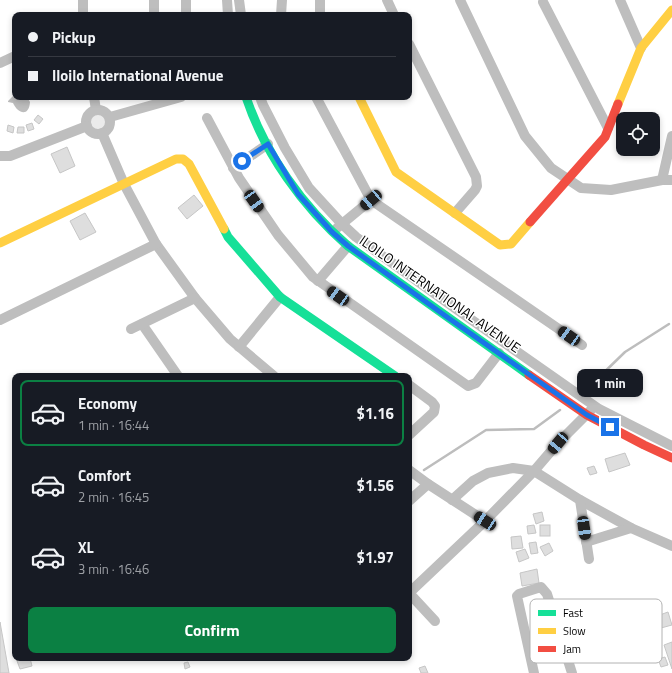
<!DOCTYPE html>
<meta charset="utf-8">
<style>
body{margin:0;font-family:"Titillium Web",sans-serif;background:#242831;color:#f1f3f6;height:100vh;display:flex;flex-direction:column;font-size:15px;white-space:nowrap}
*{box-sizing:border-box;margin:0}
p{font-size:13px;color:#9ea1a6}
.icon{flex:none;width:22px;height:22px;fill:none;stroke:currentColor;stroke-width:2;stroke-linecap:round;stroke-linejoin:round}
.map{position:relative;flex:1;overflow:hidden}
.sheet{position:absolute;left:12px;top:373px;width:400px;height:288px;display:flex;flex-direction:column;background:#171b24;border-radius:8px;box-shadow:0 2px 6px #0003}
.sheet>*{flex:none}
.banner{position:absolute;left:12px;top:12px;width:400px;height:88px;border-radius:8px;box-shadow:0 2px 6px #0003;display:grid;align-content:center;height:88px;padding:0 16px;background:#171b24}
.buttons{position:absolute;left:616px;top:112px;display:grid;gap:8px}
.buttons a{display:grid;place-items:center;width:44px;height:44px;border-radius:8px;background:#171b24;box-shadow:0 2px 6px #0003;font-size:20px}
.end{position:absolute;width:18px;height:18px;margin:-9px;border:5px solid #1a73e8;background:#fff;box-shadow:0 0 0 2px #fff}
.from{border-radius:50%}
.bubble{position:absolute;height:28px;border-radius:8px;background:#171b24;box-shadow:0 2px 6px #0003;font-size:13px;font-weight:700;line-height:28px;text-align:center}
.car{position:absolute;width:12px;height:24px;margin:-12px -6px;border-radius:5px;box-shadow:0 0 3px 1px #0007;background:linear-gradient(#222 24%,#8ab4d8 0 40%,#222 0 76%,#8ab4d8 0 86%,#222 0)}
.banner b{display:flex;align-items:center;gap:14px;height:38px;font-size:15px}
.banner b+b{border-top:1px solid #363941}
.banner i{width:10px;height:10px;background:#f1f3f6}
ul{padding:7px 0 0;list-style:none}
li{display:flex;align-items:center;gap:12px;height:66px;margin:0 8px 6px;padding:0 8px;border:2px solid transparent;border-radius:8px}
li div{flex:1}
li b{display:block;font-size:15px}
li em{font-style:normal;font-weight:700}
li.active{border-color:#0b8043}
li>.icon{width:36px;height:36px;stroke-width:1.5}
.button{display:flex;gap:8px;margin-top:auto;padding:8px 16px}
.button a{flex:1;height:46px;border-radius:8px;background:#0b8043;color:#fff;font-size:16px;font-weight:700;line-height:46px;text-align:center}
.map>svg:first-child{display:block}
.green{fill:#ebebeb}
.water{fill:#bdbdbd}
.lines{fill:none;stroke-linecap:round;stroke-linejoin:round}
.stream{stroke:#bdbdbd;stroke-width:2.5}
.building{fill:#dedede;stroke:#c6c6c6}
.street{stroke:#bebebe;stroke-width:10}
.fast{stroke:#16e098;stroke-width:9}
.slow{stroke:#ffcf43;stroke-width:9}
.jam{stroke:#f24e42;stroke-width:9}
.route{stroke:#1a73e8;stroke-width:5}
.labels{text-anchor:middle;stroke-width:3;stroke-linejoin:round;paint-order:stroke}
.street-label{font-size:14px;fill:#000;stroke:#fff}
.key{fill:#fff;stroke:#b2b2b2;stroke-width:1}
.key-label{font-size:11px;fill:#000}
</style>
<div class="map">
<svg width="672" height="673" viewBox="0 0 672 673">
<rect width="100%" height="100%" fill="#fff"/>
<circle class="green" cx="99" cy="122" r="8"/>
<path class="water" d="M 15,90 L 15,97 L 27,97 L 30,102 C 29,117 18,114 13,103 L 8,102 L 8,101 L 13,96 Z"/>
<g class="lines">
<g class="stream">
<polyline points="590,386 625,352 669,324"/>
<polyline points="424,470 486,430 534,429 560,410"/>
<polyline points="409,480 411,479"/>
</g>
</g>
<g class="building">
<polygon points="38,115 43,119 39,124 34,120"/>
<polygon points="32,123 34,129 28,131 26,125"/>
<polygon points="8,125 14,127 13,133 7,131"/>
<polygon points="18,127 24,127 24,133 17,133"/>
<polygon points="67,147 75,166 60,173 51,154"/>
<polygon points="194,195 203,206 187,219 178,208"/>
<polygon points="85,213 96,232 80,240 70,221"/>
<polygon points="625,453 630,465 609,472 605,459"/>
<polygon points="594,466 597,473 590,475 587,468"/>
<polygon points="542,512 544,521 536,524 533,514"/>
<polygon points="534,525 536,533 528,534 527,526"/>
<rect x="540" y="525" width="10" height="11"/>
<polygon points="521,536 523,548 512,549 511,537"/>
<polygon points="536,542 538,553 531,554 529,543"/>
<polygon points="549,543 553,551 545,556 540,547"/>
<polygon points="525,549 529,558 519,562 516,552"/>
<polygon points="537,569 539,583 522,586 520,573"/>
<polygon points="668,612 672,625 661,628 657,616"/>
<polygon points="0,622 9,673 0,673"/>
<polygon points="672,642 672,669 664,645"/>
<polygon points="665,657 668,665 661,667 658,659"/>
<polygon points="16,658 30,658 32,666 20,669"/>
<polygon points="188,662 190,667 185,669 184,663"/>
<polygon points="425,666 428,673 421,673 419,668"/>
</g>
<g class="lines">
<g class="street">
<polyline points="83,0 83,15"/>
<polyline points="154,0 154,15"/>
<polyline points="227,0 228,15"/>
<polyline points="239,0 241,15"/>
<polyline points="320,0 320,15"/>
<polyline points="387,0 394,15"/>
<polyline points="460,0 525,136 551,168 581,188 611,190 662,180 672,180"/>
<polyline points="620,0 641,48"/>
<polyline points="543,2 608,128"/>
<polyline points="186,15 186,0"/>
<polyline points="281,15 282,0"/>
<polyline points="409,44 476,177 477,186 475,190 455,213"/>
<polyline points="0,63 15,56"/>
<polyline points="94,97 96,110"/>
<polyline points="260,97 263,105 285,148 309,188 342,224 356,237 459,311 599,409 672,446"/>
<polyline points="316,97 371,200 582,345"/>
<circle cx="98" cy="122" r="12"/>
<polyline points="110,117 181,97"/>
<polyline points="207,118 239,178 278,235 313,277 468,386 476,383 499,353"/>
<polyline points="102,133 124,184 156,244 195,298 230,339 274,376"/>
<polyline points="0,156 10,156 87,126"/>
<polyline points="233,168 268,144"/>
<polyline points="662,180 672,136"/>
<polyline points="337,228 371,200"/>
<polyline points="318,281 348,246"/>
<polyline points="0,320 156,244"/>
<polyline points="142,324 178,376"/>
<polyline points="131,329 195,298"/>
<polyline points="239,347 280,297"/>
<polyline points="409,385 432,402 435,406 434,412 409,435"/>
<polyline points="409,470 428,484 485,521"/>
<polyline points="452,500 473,481 488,473 513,468 534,471 580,500 631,528 672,546"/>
<polyline points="580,500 589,559"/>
<polyline points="409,501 428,484"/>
<polyline points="586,542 631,528"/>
<polyline points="409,593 485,521 534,471 558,443 591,410"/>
<polyline points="409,593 435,621"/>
<polyline points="534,673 517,596 519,594 541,587 547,594 572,673"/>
</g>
<g class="fast">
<path d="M 246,97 C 265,154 303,207 348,246 L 529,375"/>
<polyline points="224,229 228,237 280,297 395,376"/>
</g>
<g class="slow">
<polyline points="359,97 396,172 500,245 511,244 530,222"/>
<polyline points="618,104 641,48 672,10"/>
<polyline points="0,243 176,159 183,159 189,164 224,229"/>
</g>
<g class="jam">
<polyline points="530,222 605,137 618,104"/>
<polyline points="529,375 587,415 644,445 672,458"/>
</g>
</g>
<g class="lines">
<polyline class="route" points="242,161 268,144 298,194 332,232 348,246 447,317 587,415 610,427"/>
</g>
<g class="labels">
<g class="street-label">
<text transform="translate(440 294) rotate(35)" y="5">ILOILO INTERNATIONAL AVENUE</text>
</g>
</g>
<rect x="530" y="599" width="132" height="64" rx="6" class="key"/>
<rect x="538" y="610" width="18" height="6" fill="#16e098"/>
<rect x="538" y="628" width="18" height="6" fill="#ffcf43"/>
<rect x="538" y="646" width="18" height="6" fill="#f24e42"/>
<g class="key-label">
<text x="563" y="617">Fast</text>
<text x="563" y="635">Slow</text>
<text x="563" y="653">Jam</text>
</g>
</svg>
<div class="buttons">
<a><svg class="icon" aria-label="locate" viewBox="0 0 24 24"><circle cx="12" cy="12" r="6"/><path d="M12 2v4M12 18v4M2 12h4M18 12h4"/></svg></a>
</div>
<i class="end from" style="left:242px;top:161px"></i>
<i class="end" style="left:610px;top:427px"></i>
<div class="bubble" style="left:577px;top:369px;width:66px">1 min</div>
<i class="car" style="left:371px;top:200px;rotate:230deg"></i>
<i class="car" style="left:254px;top:201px;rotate:145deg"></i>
<i class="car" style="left:338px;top:296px;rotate:305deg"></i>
<i class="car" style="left:569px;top:336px;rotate:305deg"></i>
<i class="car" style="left:558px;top:443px;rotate:220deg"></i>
<i class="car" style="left:485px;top:521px;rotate:303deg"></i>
<i class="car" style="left:584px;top:528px;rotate:172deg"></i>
<div class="banner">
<b><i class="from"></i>Pickup</b>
<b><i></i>Iloilo International Avenue</b>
</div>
<section class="sheet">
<ul>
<li class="active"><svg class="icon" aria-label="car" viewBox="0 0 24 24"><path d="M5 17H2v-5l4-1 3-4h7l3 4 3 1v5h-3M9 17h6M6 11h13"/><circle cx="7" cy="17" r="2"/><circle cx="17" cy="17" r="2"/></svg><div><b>Economy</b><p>1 min · 16:44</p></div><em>$1.16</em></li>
<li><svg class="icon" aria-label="car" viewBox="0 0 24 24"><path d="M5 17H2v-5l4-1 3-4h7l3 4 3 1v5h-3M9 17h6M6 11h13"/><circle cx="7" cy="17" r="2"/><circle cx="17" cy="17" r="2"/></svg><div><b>Comfort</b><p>2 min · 16:45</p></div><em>$1.56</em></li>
<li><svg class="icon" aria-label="car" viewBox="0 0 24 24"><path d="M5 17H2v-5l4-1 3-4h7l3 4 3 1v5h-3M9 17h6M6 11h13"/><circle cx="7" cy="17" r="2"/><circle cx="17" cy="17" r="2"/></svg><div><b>XL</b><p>3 min · 16:46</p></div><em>$1.97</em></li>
</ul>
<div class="button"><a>Confirm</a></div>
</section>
</div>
